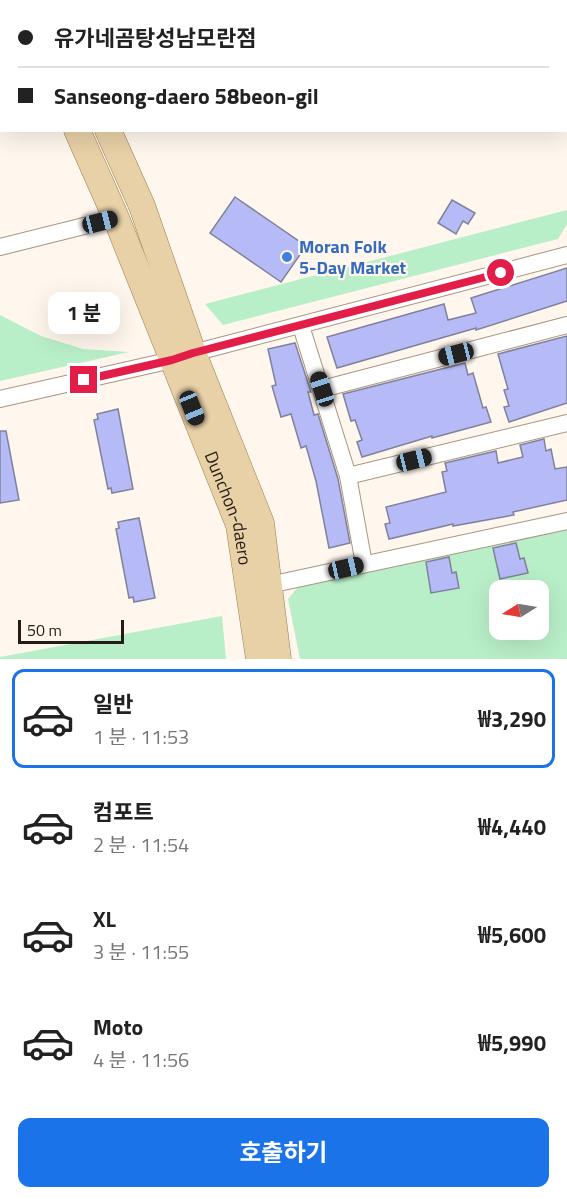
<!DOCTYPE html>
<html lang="ko">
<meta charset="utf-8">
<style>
body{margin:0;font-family:"Titillium Web","Noto Sans KR",sans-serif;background:#f6f6f6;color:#222;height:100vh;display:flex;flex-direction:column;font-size:22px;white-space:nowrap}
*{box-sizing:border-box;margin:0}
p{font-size:20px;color:#767676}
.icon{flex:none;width:33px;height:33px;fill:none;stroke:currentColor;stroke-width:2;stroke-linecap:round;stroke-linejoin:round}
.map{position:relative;height:659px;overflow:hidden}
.sheet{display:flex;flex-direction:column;background:#fff;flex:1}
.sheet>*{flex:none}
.banner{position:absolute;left:0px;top:0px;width:567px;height:132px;box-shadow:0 6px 24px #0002;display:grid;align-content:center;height:132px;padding:0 18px;background:#fff}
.needle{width:39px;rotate:259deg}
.tools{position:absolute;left:489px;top:580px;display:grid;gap:12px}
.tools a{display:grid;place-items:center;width:60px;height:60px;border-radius:12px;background:#fff;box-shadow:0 6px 24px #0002;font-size:30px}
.scale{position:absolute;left:18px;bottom:15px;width:106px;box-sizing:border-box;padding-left:6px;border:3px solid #251d15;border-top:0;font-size:16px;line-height:21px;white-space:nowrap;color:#251d15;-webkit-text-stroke:4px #fff6ed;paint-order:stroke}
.end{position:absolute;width:27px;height:27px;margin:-14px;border:8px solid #e11d48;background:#fff;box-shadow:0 0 0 3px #fff}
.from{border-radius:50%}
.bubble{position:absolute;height:42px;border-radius:12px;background:#fff;box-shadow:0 6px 24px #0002;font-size:20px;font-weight:700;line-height:42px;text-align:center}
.car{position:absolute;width:18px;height:36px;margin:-18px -9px;border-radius:8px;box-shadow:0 0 4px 2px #0007;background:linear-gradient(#222 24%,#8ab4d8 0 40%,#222 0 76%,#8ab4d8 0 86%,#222 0)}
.banner b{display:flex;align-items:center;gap:21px;height:57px;font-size:22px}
.banner b+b{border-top:2px solid #e0e0e0}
.banner i{width:15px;height:15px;background:#222}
ul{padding:10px 0 0;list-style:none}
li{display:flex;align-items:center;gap:18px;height:99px;margin:0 12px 9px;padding:0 6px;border:3px solid transparent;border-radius:12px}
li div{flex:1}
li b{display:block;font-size:22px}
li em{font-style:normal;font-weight:700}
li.current{border-color:#1a73e8}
li>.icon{width:54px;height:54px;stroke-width:1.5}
.primary-button{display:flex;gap:12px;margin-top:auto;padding:12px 18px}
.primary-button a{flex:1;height:69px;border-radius:12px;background:#1a73e8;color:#fff;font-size:24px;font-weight:700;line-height:69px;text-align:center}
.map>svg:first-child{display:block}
.green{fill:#b9efc8;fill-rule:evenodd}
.building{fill:#b6bbf7;stroke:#7f829b;stroke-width:1.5}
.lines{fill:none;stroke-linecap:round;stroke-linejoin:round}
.street-casing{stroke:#a8957f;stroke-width:18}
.primary-casing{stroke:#9a7d4e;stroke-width:27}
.street{stroke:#fff;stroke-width:16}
.primary{stroke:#e8d0a7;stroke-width:26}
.route{stroke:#e11d48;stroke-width:8}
.shop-dot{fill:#3f7fe0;stroke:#fff6ed;stroke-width:2}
.labels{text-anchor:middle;stroke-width:4.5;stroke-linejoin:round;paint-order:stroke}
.shop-label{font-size:18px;font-weight:bold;fill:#366cbe;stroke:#fff6ed;text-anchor:start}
.street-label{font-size:18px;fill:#251d15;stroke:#fff6ed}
</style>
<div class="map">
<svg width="567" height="659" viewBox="0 0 567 659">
<rect width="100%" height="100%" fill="#fff6ed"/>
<g class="green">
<polygon points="495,0 567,0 567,73 566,2"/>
<polygon points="567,210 567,224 558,239 223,325 205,304"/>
<polygon points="0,315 41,336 83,349 129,352 0,381"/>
<path d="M 567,524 L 567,659 L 300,659 L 288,599 L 303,581 ZM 500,591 L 538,591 L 538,630 L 500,630 Z"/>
<polygon points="222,616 226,659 0,659 0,657"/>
</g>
<g class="building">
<polygon points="235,197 306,246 281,282 210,233"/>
<polygon points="452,200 475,213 468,224 463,221 456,234 438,223"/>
<polygon points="567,268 567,301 476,330 476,328 337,368 327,337 444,304 448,320 476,313 471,298"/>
<polygon points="567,336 567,403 509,422 504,407 509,406 504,390 508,389 498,354"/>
<polygon points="295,343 311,392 308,392 314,415 318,414 338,479 350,543 329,548 316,481 306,446 301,448 291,414 281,417 272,386 276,385 268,349"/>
<polygon points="465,363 468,375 473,373 483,408 486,407 491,422 432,438 432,436 362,457 357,442 362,440 355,420 351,421 343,394"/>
<polygon points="118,409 133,489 112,493 111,488 108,489 94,420 98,419 97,414"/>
<polygon points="0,431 6,431 19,500 0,503"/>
<polygon points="544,439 546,451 551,449 555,469 567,467 567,500 513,512 514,515 453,526 453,524 389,539 385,524 390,523 386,507 446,492 442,472 447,471 445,463 496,451 498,463 523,457 520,445"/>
<polygon points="139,518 155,598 134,602 133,597 129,598 116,529 119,528 118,522"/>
<polygon points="516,543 520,559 524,558 528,573 500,579 493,548"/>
<polygon points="449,557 452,573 456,572 459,588 431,593 426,562"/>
</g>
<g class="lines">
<defs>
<g id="street">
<polyline points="461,0 463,2"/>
<polyline points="154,2 161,0"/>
<polyline points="566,95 567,101"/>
<polyline points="0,247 116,218"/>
<polyline points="301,326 348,476 364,564"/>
<polyline points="322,389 567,325"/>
<polyline points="0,399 172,360 193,353 567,255"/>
<polyline points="348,476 567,423"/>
<polyline points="269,585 567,521"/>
</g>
<g id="primary">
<polyline points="21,0 22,2"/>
<polyline points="51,0 51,2"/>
<path id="s1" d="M 77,130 L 116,218 L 239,525 L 259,659"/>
<polyline points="108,130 142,206 193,353 261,523 278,659"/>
</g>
</defs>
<use href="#street" class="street-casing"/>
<use href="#primary" class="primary-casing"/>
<use href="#street" class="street"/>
<use href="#primary" class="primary"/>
</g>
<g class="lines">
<polyline class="route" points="84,380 172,360 193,353 501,273"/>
</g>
<circle class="shop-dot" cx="287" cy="257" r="6"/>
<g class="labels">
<g class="shop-label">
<text x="299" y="253">Moran Folk<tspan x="299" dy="21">5-Day Market</tspan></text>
</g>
<g class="street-label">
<text dy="6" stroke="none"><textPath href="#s1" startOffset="408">Dunchon-daero</textPath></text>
</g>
</g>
</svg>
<div class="tools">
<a><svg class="needle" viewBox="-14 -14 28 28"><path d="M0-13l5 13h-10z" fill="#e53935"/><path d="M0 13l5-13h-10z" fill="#767676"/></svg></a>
</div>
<div class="scale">50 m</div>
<i class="end from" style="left:501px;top:273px"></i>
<i class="end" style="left:84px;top:380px"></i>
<div class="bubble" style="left:48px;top:292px;width:72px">1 분</div>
<i class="car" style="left:100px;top:222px;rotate:76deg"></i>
<i class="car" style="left:456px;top:354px;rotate:256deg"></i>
<i class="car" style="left:322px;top:389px;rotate:342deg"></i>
<i class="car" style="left:192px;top:408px;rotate:158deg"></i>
<i class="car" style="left:414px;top:460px;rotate:76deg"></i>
<i class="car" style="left:346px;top:568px;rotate:77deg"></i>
<div class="banner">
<b><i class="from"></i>유가네곰탕성남모란점</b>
<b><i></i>Sanseong-daero 58beon-gil</b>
</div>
</div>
<section class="sheet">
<ul>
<li class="current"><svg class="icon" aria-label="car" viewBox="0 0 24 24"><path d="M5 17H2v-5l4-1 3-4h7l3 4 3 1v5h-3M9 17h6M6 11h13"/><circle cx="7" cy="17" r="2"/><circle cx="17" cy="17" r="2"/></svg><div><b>일반</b><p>1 분 · 11:53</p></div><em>₩3,290</em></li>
<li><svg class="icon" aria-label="car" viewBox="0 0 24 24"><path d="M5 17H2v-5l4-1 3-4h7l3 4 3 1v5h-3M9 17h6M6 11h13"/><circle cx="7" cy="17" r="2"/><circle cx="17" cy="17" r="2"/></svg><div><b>컴포트</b><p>2 분 · 11:54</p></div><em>₩4,440</em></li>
<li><svg class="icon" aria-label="car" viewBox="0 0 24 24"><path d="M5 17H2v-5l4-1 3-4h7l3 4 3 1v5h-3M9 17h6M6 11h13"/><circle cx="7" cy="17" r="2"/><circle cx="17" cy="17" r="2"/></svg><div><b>XL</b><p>3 분 · 11:55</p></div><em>₩5,600</em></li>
<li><svg class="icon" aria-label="car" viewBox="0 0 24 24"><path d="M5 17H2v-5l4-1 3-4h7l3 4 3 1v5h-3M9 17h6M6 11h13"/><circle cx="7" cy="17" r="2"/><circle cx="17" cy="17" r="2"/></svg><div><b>Moto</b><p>4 분 · 11:56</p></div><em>₩5,990</em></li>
</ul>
<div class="primary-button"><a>호출하기</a></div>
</section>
